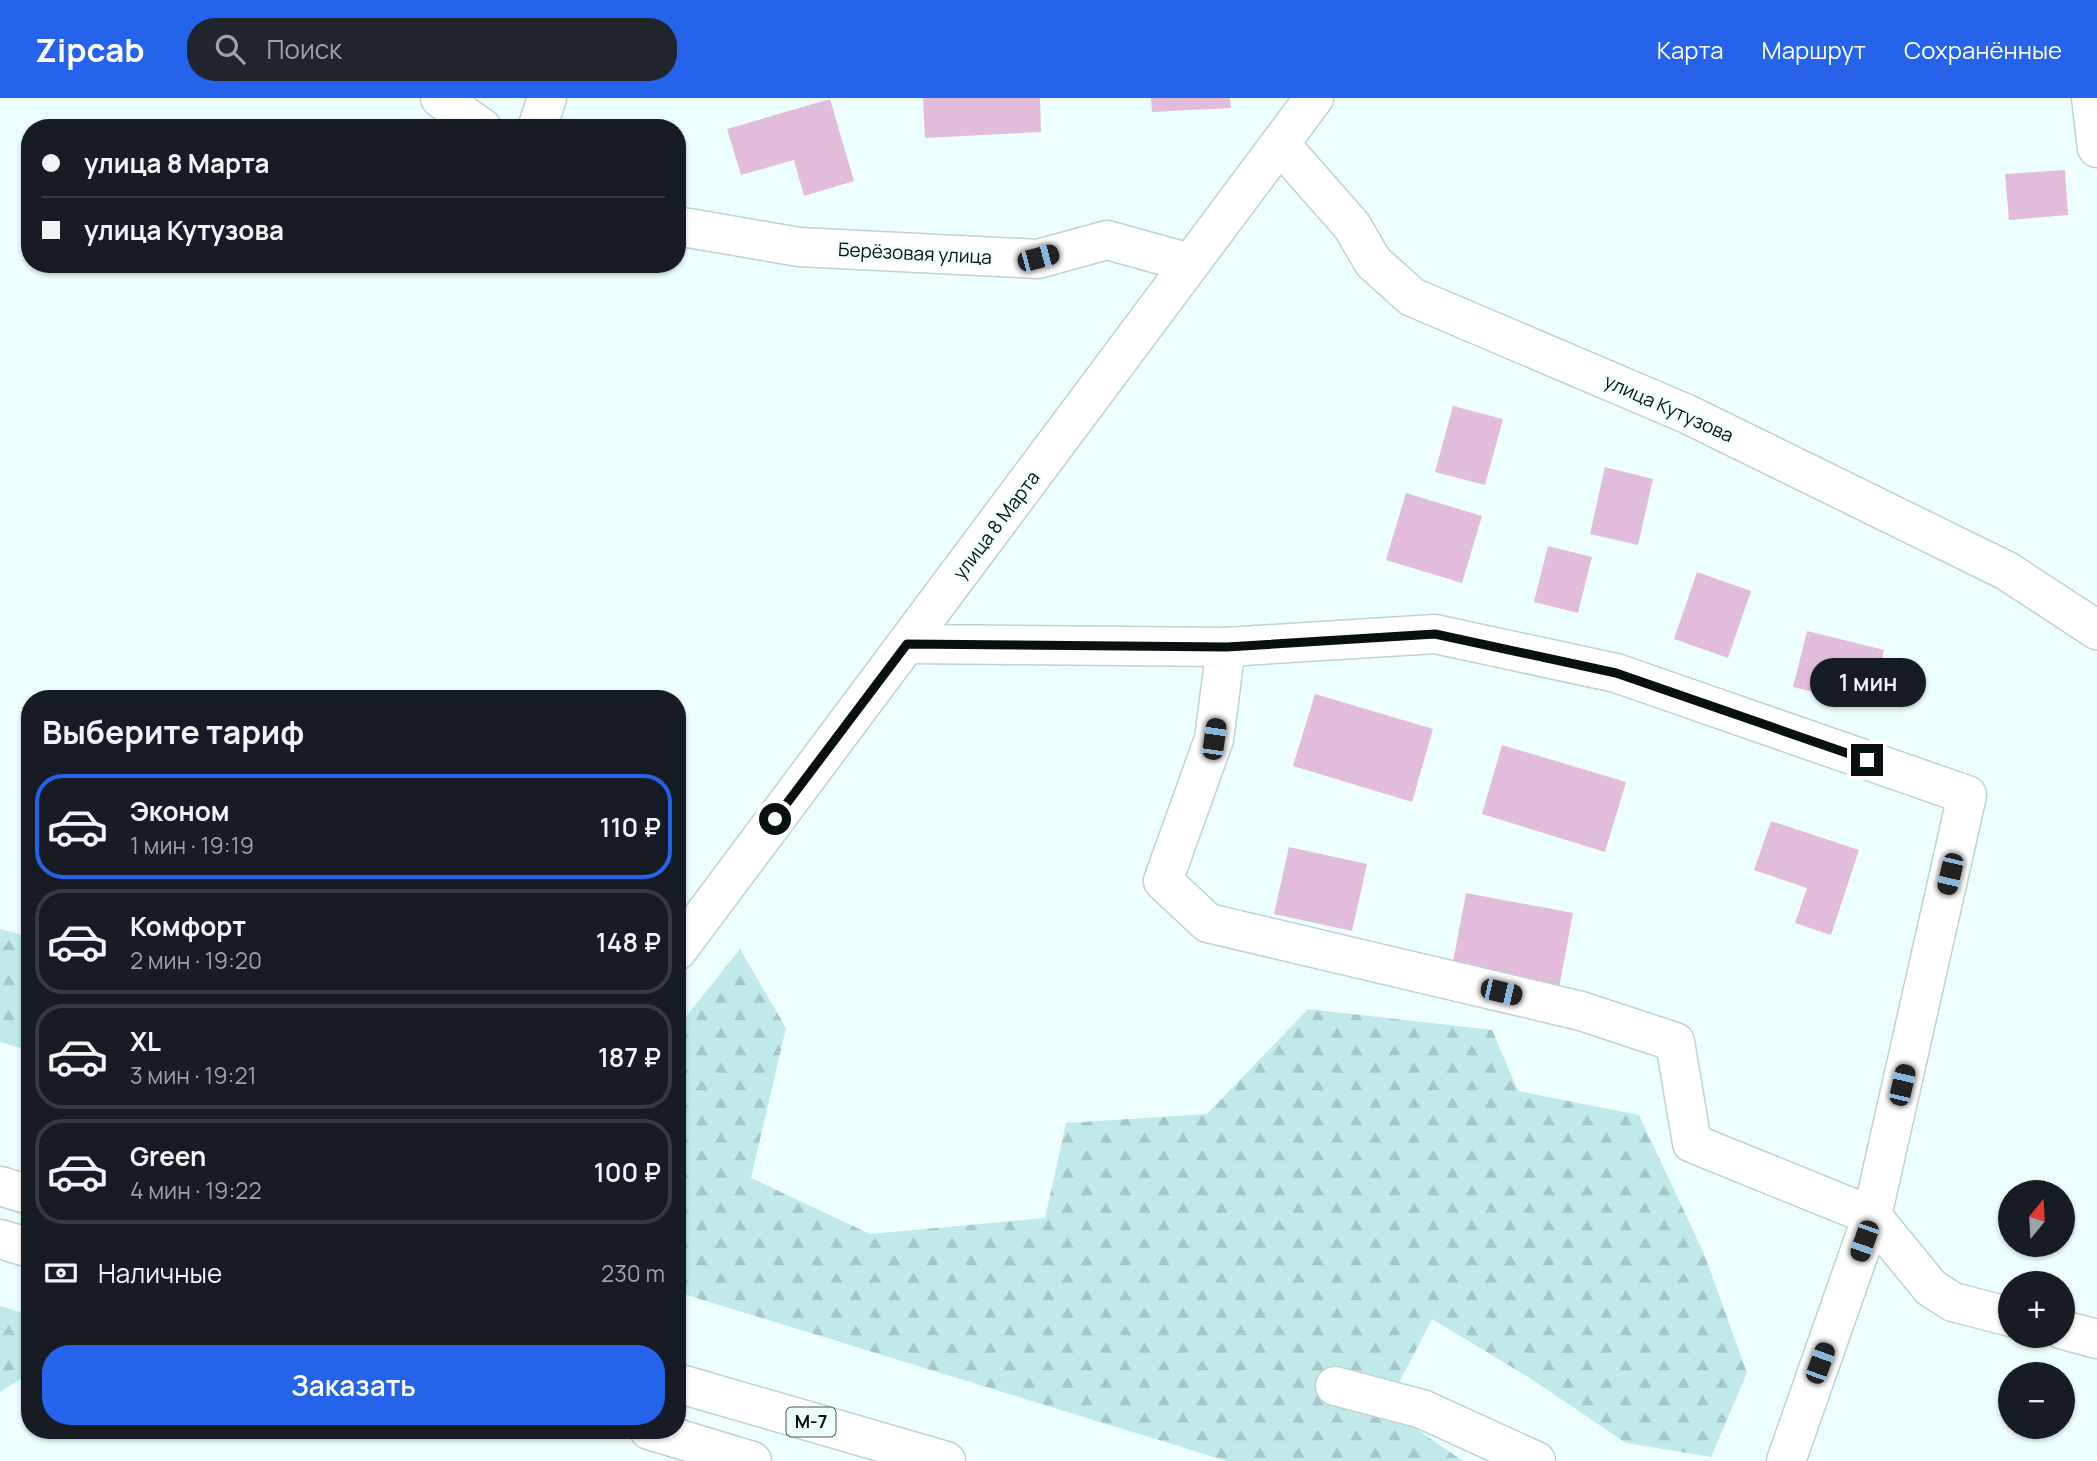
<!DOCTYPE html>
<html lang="ru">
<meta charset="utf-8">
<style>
body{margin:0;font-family:Manrope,sans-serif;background:#20242c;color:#f1f3f6;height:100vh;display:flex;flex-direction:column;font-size:26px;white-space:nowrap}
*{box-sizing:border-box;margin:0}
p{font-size:23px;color:#9ea1a6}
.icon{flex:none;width:38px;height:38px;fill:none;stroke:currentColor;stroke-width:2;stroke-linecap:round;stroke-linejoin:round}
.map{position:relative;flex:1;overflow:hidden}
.panel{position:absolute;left:21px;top:592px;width:665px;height:749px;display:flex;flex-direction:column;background:#171b24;border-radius:28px;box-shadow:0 2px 5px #0004}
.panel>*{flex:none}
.banner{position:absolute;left:21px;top:21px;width:665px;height:154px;border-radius:28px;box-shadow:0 2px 5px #0004;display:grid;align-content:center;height:154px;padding:0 21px;background:#171b24}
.needle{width:46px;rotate:18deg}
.fabs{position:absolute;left:1998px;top:1082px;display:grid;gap:14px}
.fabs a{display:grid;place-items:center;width:77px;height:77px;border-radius:50%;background:#171b24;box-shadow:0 2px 5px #0004;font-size:35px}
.end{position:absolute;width:32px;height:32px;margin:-16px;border:9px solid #091011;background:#fff;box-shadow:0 0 0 4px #fff}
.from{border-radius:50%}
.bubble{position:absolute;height:49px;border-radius:24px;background:#171b24;box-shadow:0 2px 5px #0004;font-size:23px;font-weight:600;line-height:49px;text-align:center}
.car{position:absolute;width:21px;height:42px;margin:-21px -10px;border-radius:9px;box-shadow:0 0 5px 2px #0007;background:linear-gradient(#222 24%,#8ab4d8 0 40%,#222 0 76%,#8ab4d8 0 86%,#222 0)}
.banner b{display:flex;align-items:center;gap:24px;height:66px;font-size:26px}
.banner b+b{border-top:2px solid #363941}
.banner i{width:18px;height:18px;background:#f1f3f6}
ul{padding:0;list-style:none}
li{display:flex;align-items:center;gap:21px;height:105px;margin:0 14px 10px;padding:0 7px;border:4px solid #363941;border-radius:28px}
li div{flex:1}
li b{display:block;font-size:26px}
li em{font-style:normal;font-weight:600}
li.current{border-color:#2563eb}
li>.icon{width:63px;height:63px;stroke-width:1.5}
h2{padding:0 21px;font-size:32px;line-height:84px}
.pay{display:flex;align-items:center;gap:18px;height:77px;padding:0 21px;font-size:26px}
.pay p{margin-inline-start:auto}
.button{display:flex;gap:14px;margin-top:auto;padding:14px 21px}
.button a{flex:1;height:80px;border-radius:28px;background:#2563eb;color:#fff;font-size:28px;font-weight:600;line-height:80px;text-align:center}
header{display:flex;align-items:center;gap:42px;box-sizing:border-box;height:98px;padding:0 35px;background:#2563eb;color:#fff}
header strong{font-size:33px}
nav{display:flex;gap:38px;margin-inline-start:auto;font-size:24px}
.search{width:490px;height:63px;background:#20242c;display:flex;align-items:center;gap:18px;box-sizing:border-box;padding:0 24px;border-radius:28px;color:#9ea1a6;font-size:26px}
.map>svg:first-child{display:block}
.forest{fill:url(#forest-firs)}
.building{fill:#e2bddb}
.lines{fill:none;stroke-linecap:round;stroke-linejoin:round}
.minor-casing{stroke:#bed2d3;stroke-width:41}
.major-casing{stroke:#bed2d3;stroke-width:41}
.highway-casing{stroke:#bed2d3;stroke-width:41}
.minor{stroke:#fff;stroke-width:38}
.major{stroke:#fff;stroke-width:38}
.highway{stroke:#fff;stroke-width:38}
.route{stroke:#091011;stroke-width:9}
.labels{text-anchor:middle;stroke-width:5;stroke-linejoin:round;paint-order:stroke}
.shield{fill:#edfeff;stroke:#4d5758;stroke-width:2}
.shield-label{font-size:18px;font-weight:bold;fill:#091011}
.street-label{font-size:19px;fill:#091011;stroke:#edfeff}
</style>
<header>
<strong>Zipcab</strong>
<div class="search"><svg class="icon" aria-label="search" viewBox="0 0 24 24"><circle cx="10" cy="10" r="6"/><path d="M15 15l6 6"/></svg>Поиск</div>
<nav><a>Карта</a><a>Маршрут</a><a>Сохранённые</a></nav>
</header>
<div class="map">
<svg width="2097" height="1363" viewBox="0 0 2097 1363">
<defs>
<pattern id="forest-firs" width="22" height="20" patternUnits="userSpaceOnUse" patternTransform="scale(1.75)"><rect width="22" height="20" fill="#c2e9ea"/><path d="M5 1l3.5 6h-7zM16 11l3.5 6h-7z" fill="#a5c7c8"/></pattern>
</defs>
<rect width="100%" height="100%" fill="#edfeff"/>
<g class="forest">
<polygon points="0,831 30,839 30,953 0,944"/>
<polygon points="740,851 786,930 751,1080 870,1136 1045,1120 1066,1025 1207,1016 1308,911 1492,932 1518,993 1639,1017 1705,1158 1747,1275 1711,1359 1626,1345 1533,1282 1432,1221 1386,1310 1463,1363 1227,1363 677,1194 677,930"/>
<polygon points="0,1208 30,1217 30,1275 0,1294"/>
</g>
<g class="building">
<polygon points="923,0 1040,0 1041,34 925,40"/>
<polygon points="1151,0 1230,0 1231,10 1152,14"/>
<polygon points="830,1 854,83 804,98 794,62 741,77 727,31"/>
<polygon points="2065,72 2068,117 2009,122 2005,76"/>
<polygon points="1453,308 1503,321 1485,387 1435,374"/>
<polygon points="1605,369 1653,381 1638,447 1590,436"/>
<polygon points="1406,395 1482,418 1462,485 1386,462"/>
<polygon points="1548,448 1592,459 1578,515 1534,504"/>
<polygon points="1697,474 1751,493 1728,560 1674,541"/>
<polygon points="1807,533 1884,552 1870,608 1793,589"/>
<polygon points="1315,596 1433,631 1412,704 1293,668"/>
<polygon points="1502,647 1626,684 1605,754 1482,716"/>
<polygon points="1771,723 1859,752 1831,837 1795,825 1807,790 1754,772"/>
<polygon points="1289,749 1367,766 1352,833 1274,816"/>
<polygon points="1466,795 1573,815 1559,890 1452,869"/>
</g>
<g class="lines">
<defs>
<g id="minor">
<polyline points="440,0 482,30"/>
<polyline points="2091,0 2097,50"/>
<polyline points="537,30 547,0"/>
<polyline points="1280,46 1352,128 1373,164 1412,199 1687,316 2007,473 2097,532"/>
<polyline points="677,128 799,149 1038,161 1107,142 1190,165"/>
<polyline points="907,546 1226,549 1214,641 1163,783 1208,825 1581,913 1675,944 1692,1045 1872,1118 1786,1363"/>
<polyline points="1226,549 1435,536 1616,575 1967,697 1872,1118 1931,1190 1953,1204 2011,1219"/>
<polyline points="2063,1232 2097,1241"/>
<polyline points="1335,1288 1422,1311 1536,1363"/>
</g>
<polyline id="major" points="677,853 1314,0"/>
<g id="highway">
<polyline points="0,1088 30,1097"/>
<polyline points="0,1141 30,1150"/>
<polyline points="677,1285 946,1363"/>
<polyline points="649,1332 752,1363"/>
</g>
</defs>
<use href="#minor" class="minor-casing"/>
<use href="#major" class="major-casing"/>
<use href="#highway" class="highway-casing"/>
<use href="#minor" class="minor"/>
<use href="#major" class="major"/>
<use href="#highway" class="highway"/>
</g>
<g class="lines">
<polyline class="route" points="775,721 907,546 1227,549 1435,536 1616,575 1867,662"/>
</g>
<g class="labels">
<rect class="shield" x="786.5" y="1309.5" width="49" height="29" rx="5"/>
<g class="shield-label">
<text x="811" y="1330">М-7</text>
</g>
<g class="street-label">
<text transform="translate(915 155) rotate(3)" y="7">Берёзовая улица</text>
<text transform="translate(1669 310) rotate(24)" y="7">улица Кутузова</text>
<text transform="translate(996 427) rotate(-53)" y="7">улица 8 Марта</text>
</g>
</g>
</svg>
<div class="fabs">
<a><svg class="needle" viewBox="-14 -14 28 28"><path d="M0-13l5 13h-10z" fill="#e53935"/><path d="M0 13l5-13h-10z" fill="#9ea1a6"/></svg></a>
<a>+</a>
<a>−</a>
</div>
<i class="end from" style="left:775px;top:721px"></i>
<i class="end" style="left:1867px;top:662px"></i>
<div class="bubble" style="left:1810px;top:560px;width:116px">1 мин</div>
<i class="car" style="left:1038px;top:160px;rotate:75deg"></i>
<i class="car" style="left:1214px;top:641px;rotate:8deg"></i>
<i class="car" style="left:1950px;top:776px;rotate:193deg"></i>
<i class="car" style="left:1501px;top:894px;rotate:103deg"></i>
<i class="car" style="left:1902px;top:987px;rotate:13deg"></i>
<i class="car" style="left:1864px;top:1143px;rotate:199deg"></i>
<i class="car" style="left:1820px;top:1265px;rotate:20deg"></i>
<div class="banner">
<b><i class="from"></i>улица 8 Марта</b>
<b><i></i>улица Кутузова</b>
</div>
<section class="panel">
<h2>Выберите тариф</h2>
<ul>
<li class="current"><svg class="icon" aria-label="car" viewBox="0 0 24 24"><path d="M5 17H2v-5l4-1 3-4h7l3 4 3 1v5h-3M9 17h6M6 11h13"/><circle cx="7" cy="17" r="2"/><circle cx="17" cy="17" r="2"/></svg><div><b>Эконом</b><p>1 мин · 19:19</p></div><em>110 ₽</em></li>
<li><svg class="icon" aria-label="car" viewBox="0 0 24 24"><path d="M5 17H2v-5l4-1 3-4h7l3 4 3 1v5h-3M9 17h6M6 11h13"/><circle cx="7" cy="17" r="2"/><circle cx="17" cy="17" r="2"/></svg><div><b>Комфорт</b><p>2 мин · 19:20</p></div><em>148 ₽</em></li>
<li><svg class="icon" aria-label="car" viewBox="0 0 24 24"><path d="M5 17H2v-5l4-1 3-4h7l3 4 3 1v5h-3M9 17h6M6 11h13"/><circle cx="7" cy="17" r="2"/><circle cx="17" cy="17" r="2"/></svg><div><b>XL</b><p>3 мин · 19:21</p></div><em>187 ₽</em></li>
<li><svg class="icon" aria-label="car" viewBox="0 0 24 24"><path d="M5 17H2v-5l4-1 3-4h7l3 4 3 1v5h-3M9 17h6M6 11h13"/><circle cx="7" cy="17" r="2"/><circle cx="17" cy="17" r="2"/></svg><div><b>Green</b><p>4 мин · 19:22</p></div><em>100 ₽</em></li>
</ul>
<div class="pay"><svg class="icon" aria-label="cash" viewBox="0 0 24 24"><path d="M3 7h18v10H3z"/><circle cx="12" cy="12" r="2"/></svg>Наличные<p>230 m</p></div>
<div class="button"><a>Заказать</a></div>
</section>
</div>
